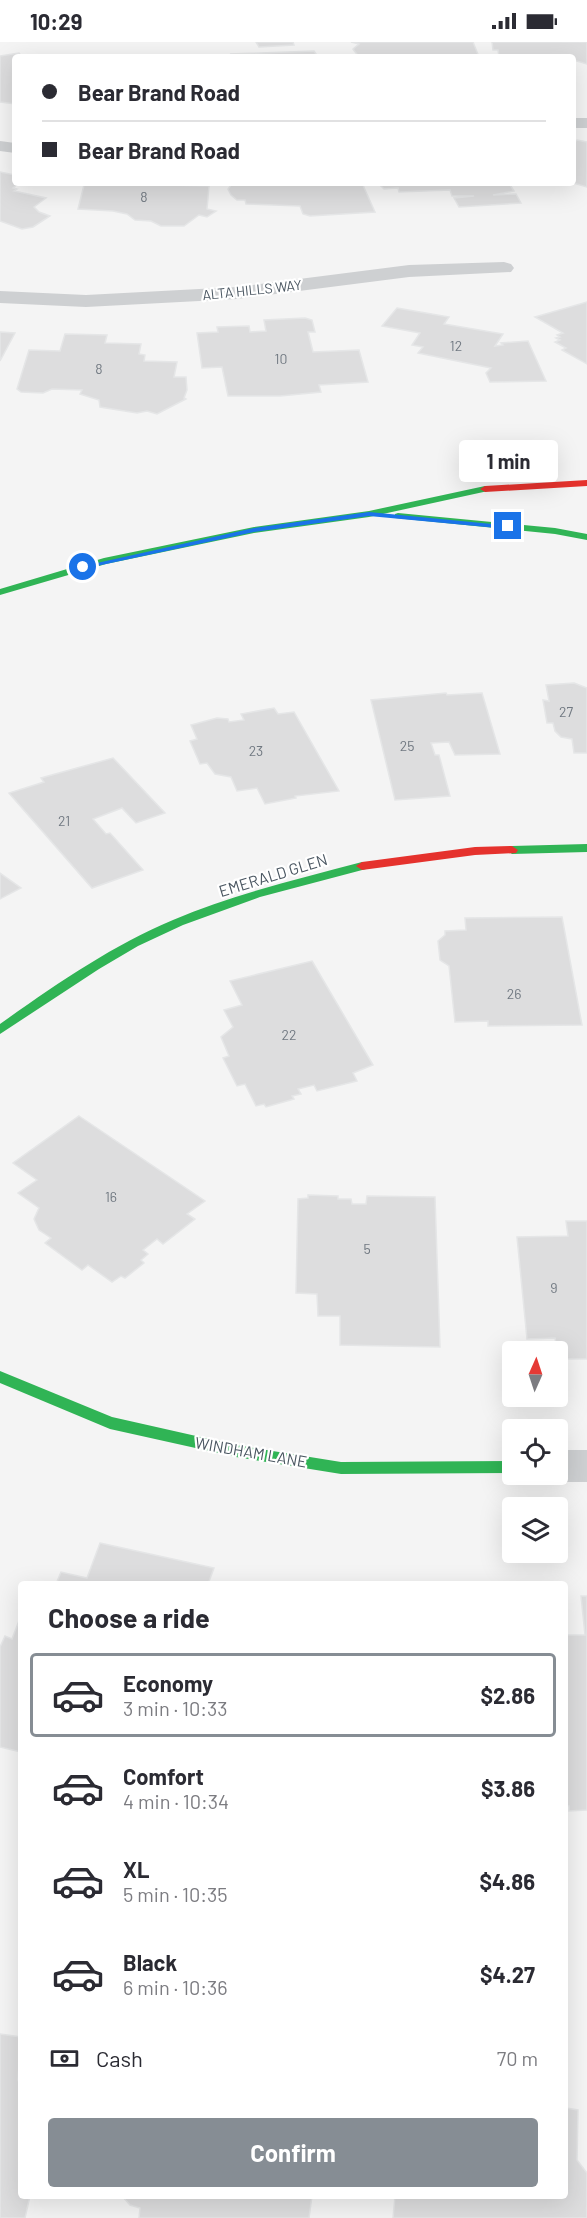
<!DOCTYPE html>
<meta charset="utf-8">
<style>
body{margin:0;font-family:Barlow,sans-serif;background:#f2f2f3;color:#2b2b33;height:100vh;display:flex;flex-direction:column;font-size:22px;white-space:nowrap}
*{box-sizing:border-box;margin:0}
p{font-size:20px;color:#7c7c81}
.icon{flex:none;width:33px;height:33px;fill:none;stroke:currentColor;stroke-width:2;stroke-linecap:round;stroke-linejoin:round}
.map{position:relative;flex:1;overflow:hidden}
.sheet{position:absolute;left:18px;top:1539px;width:550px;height:618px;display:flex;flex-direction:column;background:#fff;border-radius:6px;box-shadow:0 6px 24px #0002}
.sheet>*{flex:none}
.banner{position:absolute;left:12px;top:12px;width:564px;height:132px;border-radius:6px;box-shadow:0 6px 24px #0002;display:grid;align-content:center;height:132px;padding:0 30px;background:#fff}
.needle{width:39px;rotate:3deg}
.tools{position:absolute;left:502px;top:1299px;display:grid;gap:12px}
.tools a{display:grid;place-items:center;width:66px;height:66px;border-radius:6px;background:#fff;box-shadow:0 6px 24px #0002;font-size:30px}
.end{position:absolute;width:27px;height:27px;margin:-14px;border:8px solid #1a73e8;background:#fff;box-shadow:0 0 0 3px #fff}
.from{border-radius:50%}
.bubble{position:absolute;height:42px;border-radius:6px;background:#fff;box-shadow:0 6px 24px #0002;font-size:20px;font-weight:700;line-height:42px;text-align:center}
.banner b{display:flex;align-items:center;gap:21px;height:57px;font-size:22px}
.banner b+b{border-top:2px solid #e1e1e2}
.banner i{width:15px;height:15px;background:#2b2b33}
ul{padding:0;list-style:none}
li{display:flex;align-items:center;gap:18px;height:84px;margin:0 12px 9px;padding:0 18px;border:3px solid transparent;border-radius:6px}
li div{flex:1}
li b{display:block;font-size:22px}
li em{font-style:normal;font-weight:700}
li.selected{border-color:#868d94}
li>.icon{width:54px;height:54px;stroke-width:1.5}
h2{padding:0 30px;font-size:27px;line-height:72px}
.pay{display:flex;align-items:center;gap:15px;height:66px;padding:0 30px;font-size:22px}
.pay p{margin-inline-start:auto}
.primary-button{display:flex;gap:12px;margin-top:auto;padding:12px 30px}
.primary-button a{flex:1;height:69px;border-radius:6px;background:#868d94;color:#fff;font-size:24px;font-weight:700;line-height:69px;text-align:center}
.status{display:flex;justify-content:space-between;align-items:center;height:42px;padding:0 30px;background:#fff;direction:ltr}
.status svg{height:16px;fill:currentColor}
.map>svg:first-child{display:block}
.building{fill:#ddddde;stroke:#e5e6e7;stroke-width:1.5}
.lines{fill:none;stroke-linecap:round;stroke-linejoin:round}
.street{fill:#ced0d2;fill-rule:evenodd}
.fast{fill:#30b455;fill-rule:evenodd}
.jam{fill:#e5322d;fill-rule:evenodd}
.route{fill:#1a73e8}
.labels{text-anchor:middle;stroke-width:4.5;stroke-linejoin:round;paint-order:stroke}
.number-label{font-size:14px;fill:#707881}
.far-street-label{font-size:14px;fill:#4a5661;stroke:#fff}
.street-label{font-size:16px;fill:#4a5661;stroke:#fff}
</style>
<div class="status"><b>10:29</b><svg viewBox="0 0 49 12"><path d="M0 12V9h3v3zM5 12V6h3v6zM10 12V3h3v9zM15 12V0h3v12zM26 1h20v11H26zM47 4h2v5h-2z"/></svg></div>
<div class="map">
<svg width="587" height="2176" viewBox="0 0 587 2176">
<rect width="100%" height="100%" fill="#f4f4f4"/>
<g class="building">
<polygon points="256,0 293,0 294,3 259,5"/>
<polygon points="351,0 473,0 479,15 359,15 353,7 359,2"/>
<polygon points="492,0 587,0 587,22 573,18 573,15 499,15 498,8 493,8"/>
<polygon points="314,9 318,15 233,15 231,12"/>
<polygon points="19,11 22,15 15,15 15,62 0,60 0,14"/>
<polygon points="577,98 587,100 587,145 573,141 573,102"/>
<polygon points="0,130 15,133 15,141 19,141 13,146 17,147 14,149 46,156 34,165 39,170 50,174 33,185 22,187 0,179"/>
<polygon points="71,141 209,144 207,167 216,169 207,175 199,173 184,184 161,184 151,179 135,178 127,172 113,169 78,167 84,143"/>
<polygon points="238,141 362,141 375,170 310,174 303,172 300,164 246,162 245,158 237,158 231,153 228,147 232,142"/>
<polygon points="378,141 509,141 514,149 493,153 516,152 521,161 459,165 454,156 474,154 452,154 450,148 399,150 398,146 384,147"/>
<polygon points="587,260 587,322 562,308 566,306 555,300 560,298 556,296 560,295 557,293 563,291 535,275"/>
<polygon points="397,266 449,275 444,282 503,292 495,304 503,303 501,301 528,299 546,339 490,340 486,331 491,326 418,311 423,305 412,303 420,291 382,284"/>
<polygon points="305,276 312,278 315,290 308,290 313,310 359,308 368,340 319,343 321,350 280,354 228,354 222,325 202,326 197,291 218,290 217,285 249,284 250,290 266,289 264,278"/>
<polygon points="0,290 15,291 0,319"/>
<polygon points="65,292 107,293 105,301 141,302 139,312 145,313 144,319 177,320 174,335 186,335 187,348 184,356 186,357 157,372 147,369 137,371 100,365 99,358 80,352 82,348 52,347 43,351 21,350 17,347 29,308 60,309"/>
<polygon points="574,641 587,646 587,711 574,711 572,697 561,695 555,689 553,681 547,681 543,658 549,659 546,643"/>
<polygon points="446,651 447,653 482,651 500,712 455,713 449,700 431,701 435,713 439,713 450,754 395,758 371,658"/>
<polygon points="274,666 278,672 294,670 339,749 295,754 296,756 265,762 257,746 237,749 231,735 215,732 207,721 200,722 190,699 197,697 191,683 217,676 228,677 229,680 244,678 241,672"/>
<polygon points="113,716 165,771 136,781 122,766 93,777 106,792 110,791 143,828 92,846 9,751 44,740 41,736"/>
<polygon points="0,831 21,846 0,857"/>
<polygon points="562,875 582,983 488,984 488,979 455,980 449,924 440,918 438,899 445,893 445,889 466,888 465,876"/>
<polygon points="312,919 373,1023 353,1031 357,1039 317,1049 314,1043 298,1047 301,1052 292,1054 294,1057 266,1065 264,1062 256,1064 245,1042 237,1044 223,1016 229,1014 221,995 233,985 224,968 242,963 230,939"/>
<polygon points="79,1074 205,1159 187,1172 195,1177 163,1202 157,1197 143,1208 148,1212 141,1218 144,1221 125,1236 121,1234 112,1240 88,1223 82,1228 45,1201 51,1196 39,1188 34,1177 39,1166 18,1151 37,1138 13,1121"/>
<polygon points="308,1153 338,1154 338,1157 351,1157 352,1162 366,1162 367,1154 435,1155 440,1305 340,1303 340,1274 318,1274 317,1252 296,1251 298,1157 308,1156"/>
<polygon points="566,1179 587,1179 587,1317 558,1317 555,1296 527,1297 517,1195 568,1194"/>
<polygon points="100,1501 214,1526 208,1542 56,1542 61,1530 87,1536"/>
<polygon points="581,1554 587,1554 587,1768 569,1769 569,1764 566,1764 566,1593 585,1593"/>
<polygon points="20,1576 21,1576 21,1710 0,1705 0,1605 5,1594 12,1597"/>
<polygon points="0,1992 21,1995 18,2038 21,2044 21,2154 30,2154 25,2176 0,2176"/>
<polygon points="566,2066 578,2068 577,2118 587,2131 587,2176 393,2176 395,2154 566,2154"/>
<polygon points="122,2154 312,2154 309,2176 139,2176 140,2166 130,2163"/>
</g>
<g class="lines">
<g class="street">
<rect x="573" y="76" width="14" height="10"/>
<polygon points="0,99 15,101 15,111 0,109"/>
<polygon points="504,220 511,222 514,226 511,230 409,235 237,257 86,265 0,261 0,249 86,253 237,245 409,223"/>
<polygon points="558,1408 587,1408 587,1440 558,1440 545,1435 543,1432 558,1432"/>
</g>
<g class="fast">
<polygon points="485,444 490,447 488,449 369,475 254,491 106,522 0,553 0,547 104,516 254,485 369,469"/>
<polygon points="398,471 555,486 587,492 587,498 555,492 395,476 395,472"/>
<polygon points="587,802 587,810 512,812 506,808 512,804"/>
<path d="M 362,820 L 366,821 L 368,824 L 366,827 L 260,855 L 183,883 L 138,904 L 99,927 L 0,992 L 0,982 C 55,943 111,904 173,878 C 233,852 299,837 362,820 Z"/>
<polygon points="0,1329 112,1375 236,1403 341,1420 513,1419 513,1431 341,1432 236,1415 110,1387 0,1341"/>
</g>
<g class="jam">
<polygon points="587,438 587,444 485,450 480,447 485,444"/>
<polygon points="512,804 518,808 516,811 475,813 362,828 356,824 362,820 475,805"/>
</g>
</g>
<polygon class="route" points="369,470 512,484 508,487 369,474 254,490 83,527 79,525 254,486"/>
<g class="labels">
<g class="number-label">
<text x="144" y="160">8</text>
<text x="456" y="309">12</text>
<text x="281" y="322">10</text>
<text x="99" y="332">8</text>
<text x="566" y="675">27</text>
<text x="407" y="709">25</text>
<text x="256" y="714">23</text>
<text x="64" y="784">21</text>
<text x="514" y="957">26</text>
<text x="289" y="998">22</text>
<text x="111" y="1160">16</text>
<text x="367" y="1212">5</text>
<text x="554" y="1251">9</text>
</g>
<g class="far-street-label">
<text transform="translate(252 248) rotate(-6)" y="5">ALTA HILLS WAY</text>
</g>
<g class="street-label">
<text transform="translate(273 833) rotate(-17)" y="6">EMERALD GLEN</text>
<text transform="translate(251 1410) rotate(10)" y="6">WINDHAM LANE</text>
</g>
</g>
</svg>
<div class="tools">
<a><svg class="needle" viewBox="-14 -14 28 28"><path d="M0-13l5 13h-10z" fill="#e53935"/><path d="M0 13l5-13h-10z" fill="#7c7c81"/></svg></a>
<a><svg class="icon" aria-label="locate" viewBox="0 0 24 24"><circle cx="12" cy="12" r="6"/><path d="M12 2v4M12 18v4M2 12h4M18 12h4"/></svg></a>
<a><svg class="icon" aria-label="layers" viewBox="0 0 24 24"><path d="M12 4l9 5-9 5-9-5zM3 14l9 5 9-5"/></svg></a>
</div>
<i class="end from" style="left:83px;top:525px"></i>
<i class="end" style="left:508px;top:484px"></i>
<div class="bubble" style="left:459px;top:398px;width:99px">1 min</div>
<div class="banner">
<b><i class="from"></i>Bear Brand Road</b>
<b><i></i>Bear Brand Road</b>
</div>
<section class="sheet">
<h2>Choose a ride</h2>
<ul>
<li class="selected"><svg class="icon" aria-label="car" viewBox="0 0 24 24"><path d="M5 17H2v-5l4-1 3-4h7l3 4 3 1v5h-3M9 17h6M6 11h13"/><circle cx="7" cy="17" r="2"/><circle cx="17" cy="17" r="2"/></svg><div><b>Economy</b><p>3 min · 10:33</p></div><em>$2.86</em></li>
<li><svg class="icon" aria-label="car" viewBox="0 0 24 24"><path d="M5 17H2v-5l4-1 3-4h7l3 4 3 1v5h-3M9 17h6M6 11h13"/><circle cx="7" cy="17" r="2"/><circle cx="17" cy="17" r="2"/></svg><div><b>Comfort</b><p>4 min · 10:34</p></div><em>$3.86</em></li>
<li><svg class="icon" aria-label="car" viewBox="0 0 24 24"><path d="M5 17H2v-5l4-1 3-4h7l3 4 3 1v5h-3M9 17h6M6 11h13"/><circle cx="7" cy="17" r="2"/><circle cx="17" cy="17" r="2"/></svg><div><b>XL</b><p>5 min · 10:35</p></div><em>$4.86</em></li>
<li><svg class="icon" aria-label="car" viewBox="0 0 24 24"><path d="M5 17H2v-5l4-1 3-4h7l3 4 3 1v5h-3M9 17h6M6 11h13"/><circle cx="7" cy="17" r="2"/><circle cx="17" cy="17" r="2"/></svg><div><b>Black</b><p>6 min · 10:36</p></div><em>$4.27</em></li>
</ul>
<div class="pay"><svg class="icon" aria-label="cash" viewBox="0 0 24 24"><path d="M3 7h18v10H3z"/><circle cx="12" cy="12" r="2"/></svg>Cash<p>70 m</p></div>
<div class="primary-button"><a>Confirm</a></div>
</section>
</div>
